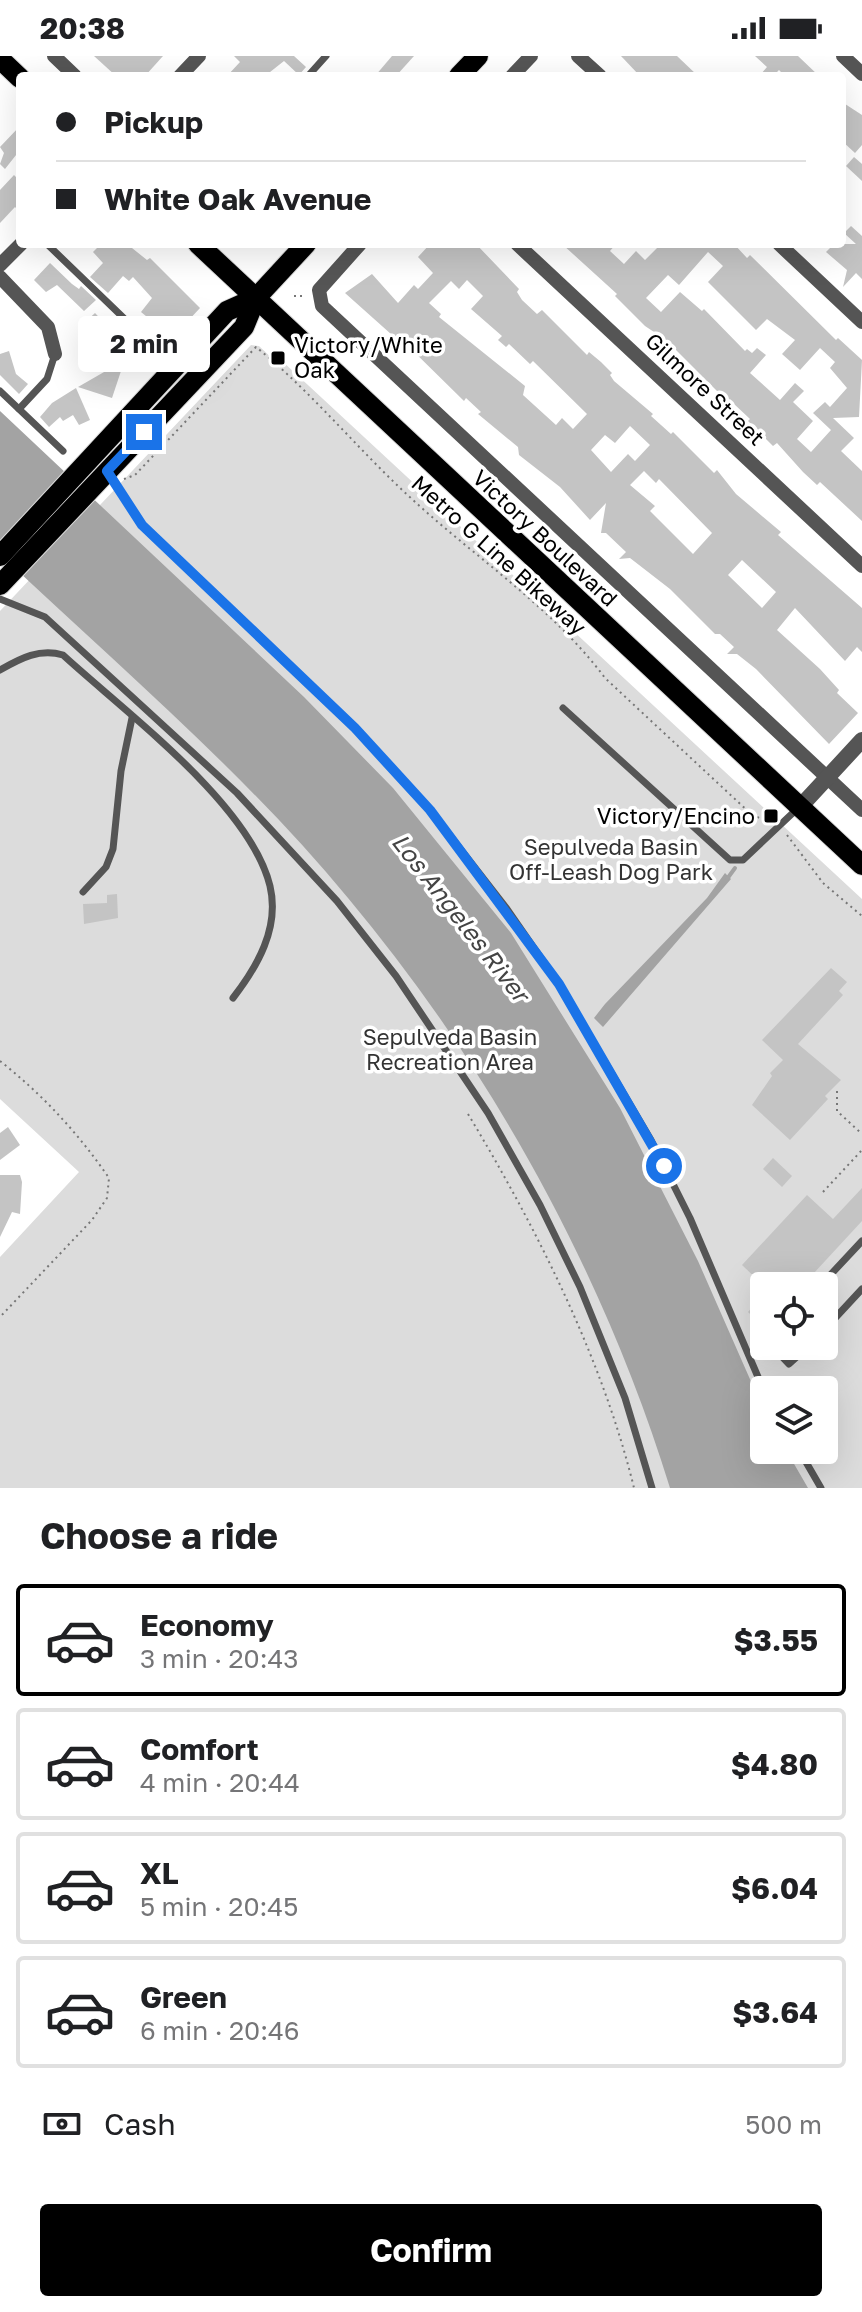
<!DOCTYPE html>
<meta charset="utf-8">
<style>
body{margin:0;font-family:"Golos Text",sans-serif;background:#f6f6f6;color:#202124;height:100vh;display:flex;flex-direction:column;font-size:30px;white-space:nowrap}
*{box-sizing:border-box;margin:0}
p{font-size:26px;color:#757577}
.icon{flex:none;width:44px;height:44px;fill:none;stroke:currentColor;stroke-width:2;stroke-linecap:round;stroke-linejoin:round}
.map{position:relative;height:1432px;overflow:hidden}
.side{display:flex;flex-direction:column;background:#fff;flex:1}
.side>*{flex:none}
.guide{position:absolute;left:16px;top:16px;width:830px;height:176px;border-radius:8px;box-shadow:0 8px 32px #0002;display:grid;align-content:center;height:176px;padding:0 40px;background:#fff}
.fabs{position:absolute;left:750px;top:1216px;display:grid;gap:16px}
.fabs a{display:grid;place-items:center;width:88px;height:88px;border-radius:8px;background:#fff;box-shadow:0 8px 32px #0002;font-size:40px}
.end{position:absolute;width:36px;height:36px;margin:-18px;border:10px solid #1a73e8;background:#fff;box-shadow:0 0 0 4px #fff}
.from{border-radius:50%}
.bubble{position:absolute;height:56px;border-radius:8px;background:#fff;box-shadow:0 8px 32px #0002;font-size:26px;font-weight:700;line-height:56px;text-align:center}
.guide b{display:flex;align-items:center;gap:28px;height:76px;font-size:30px}
.guide b+b{border-top:2px solid #e0e0e0}
.guide i{width:20px;height:20px;background:#202124}
ul{padding:0;list-style:none}
li{display:flex;align-items:center;gap:24px;height:112px;margin:0 16px 12px;padding:0 24px;border:4px solid #e0e0e0;border-radius:8px}
li div{flex:1}
li b{display:block;font-size:30px}
li em{font-style:normal;font-weight:700}
li.current{border-color:#000}
li>.icon{width:72px;height:72px;stroke-width:1.5}
h2{padding:0 40px;font-size:36px;line-height:96px}
.pay{display:flex;align-items:center;gap:20px;height:88px;padding:0 40px;font-size:30px}
.pay p{margin-inline-start:auto}
.button{display:flex;gap:16px;margin-top:auto;padding:16px 40px}
.button a{flex:1;height:92px;border-radius:8px;background:#000;color:#fff;font-size:32px;font-weight:700;line-height:92px;text-align:center}
.status{display:flex;justify-content:space-between;align-items:center;height:56px;padding:0 40px;background:#fff;direction:ltr}
.status svg{height:22px;fill:currentColor}
.map>svg:first-child{display:block}
.green{fill:#dcdcdc;fill-rule:evenodd}
.water{fill:#a3a3a3}
.lines{fill:none;stroke-linecap:round;stroke-linejoin:round}
.stream{stroke:#a3a3a3;stroke-width:4}
.building{fill:#c4c4c4;fill-rule:evenodd}
.primary-casing{stroke:#dbdbdb;stroke-width:22}
.path{stroke:#777;stroke-width:2;stroke-dasharray:2 4;stroke-linecap:butt}
.service{stroke:#555;stroke-width:7}
.minor{stroke:#555;stroke-width:14}
.tertiary{stroke:#555;stroke-width:16}
.primary{stroke:#000;stroke-width:20}
.route{stroke:#1a73e8;stroke-width:10}
.poi-dot{fill:#000;stroke:#fff;stroke-width:3}
.labels{text-anchor:middle;stroke-width:7;stroke-linejoin:round;paint-order:stroke}
.poi-label{font-size:22px;fill:#000;stroke:#fff;text-anchor:start}
.street-label{font-size:22px;fill:#000;stroke:#fff}
.park-label{font-size:22px;fill:#333;stroke:#fff}
.water-label{font-size:24px;font-style:italic;fill:#444;stroke:#fff}
</style>
<div class="status"><b>20:38</b><svg viewBox="0 0 49 12"><path d="M0 12V9h3v3zM5 12V6h3v6zM10 12V3h3v9zM15 12V0h3v12zM26 1h20v11H26zM47 4h2v5h-2z"/></svg></div>
<div class="map">
<svg width="862" height="1432" viewBox="0 0 862 1432">
<rect width="100%" height="100%" fill="#fff"/>
<path class="green" d="M 251,289 L 259,290 L 277,307 L 281,304 L 862,843 L 862,1432 L 0,1432 L 0,1201 L 79,1116 L 0,1043 L 0,555 ZM 764,1230 L 824,1230 L 824,1290 L 764,1290 ZM 764,1334 L 824,1334 L 824,1394 L 764,1394 Z"/>
<g class="water">
<path d="M 0,355 L 304,641 L 393,732 L 511,877 L 620,1052 L 698,1205 L 764,1355 L 764,1394 L 786,1394 L 808,1432 L 670,1432 C 604,1218 492,1014 348,842 C 245,717 118,610 0,498 Z"/>
<polygon points="725,817 731,823 603,971 594,962 605,948 707,842"/>
</g>
<g class="lines">
<polyline class="stream" points="727,823 735,812"/>
</g>
<g class="building">
<polygon points="94,0 163,0 145,20 116,20"/>
<polygon points="234,0 294,0 306,11 299,19 284,5 265,20 227,20 240,6"/>
<polygon points="392,0 414,0 396,20 375,20"/>
<polygon points="621,0 677,0 698,20 640,20"/>
<polygon points="755,0 798,0 819,20 785,20 779,14 773,20 759,20 767,11"/>
<polygon points="842,46 862,59 862,89 855,97 842,85"/>
<polygon points="20,70 20,94 5,113 0,108 4,97 0,91"/>
<polygon points="854,101 862,108 862,125 846,110"/>
<polygon points="14,119 20,125 20,156 15,151 0,167 0,134"/>
<polygon points="851,170 862,180 862,223 856,217 843,231 847,214 826,196 834,188 856,188 844,177"/>
<polygon points="101,188 127,188 147,204 150,202 200,252 186,267 181,262 165,280 168,284 148,300 132,287 152,265 141,256 152,242 133,221 129,225 123,220 108,237 90,221 103,207 93,196"/>
<path d="M 430,188 L 476,188 L 519,233 L 517,236 L 522,244 L 537,258 L 542,254 L 587,299 L 589,296 L 601,306 L 612,317 L 610,319 L 614,325 L 653,358 L 651,360 L 671,378 L 673,376 L 714,417 L 717,414 L 736,438 L 781,476 L 778,479 L 862,552 L 862,596 L 857,591 L 845,605 L 795,552 L 777,574 L 820,613 L 839,634 L 837,637 L 858,657 L 829,688 L 756,613 L 737,598 L 727,598 L 734,591 L 720,578 L 715,578 L 670,533 L 630,502 L 619,503 L 626,496 L 606,477 L 601,477 L 606,447 L 590,464 L 560,431 L 519,399 L 518,391 L 478,358 L 481,356 L 466,342 L 464,345 L 404,286 L 401,287 L 345,237 L 372,218 L 398,247 L 414,229 L 418,233 L 433,217 L 418,201 ZM 467,224 L 483,240 L 471,253 L 502,280 L 498,284 L 506,291 L 509,288 L 530,308 L 533,305 L 587,358 L 573,373 L 562,362 L 556,369 L 523,339 L 525,330 L 439,261 L 441,258 L 429,247 L 451,225 L 459,233 ZM 630,370 L 650,389 L 635,405 L 628,398 L 611,416 L 591,394 L 605,379 L 615,387 ZM 644,415 L 656,427 L 659,423 L 712,477 L 693,498 L 650,455 L 655,450 L 630,429 ZM 742,504 L 776,536 L 762,552 L 728,519 Z"/>
<path d="M 562,188 L 616,188 L 610,195 L 624,208 L 636,195 L 645,204 L 661,188 L 734,188 L 747,202 L 750,199 L 836,284 L 838,282 L 862,304 L 859,361 L 833,362 L 854,382 L 841,395 L 862,415 L 862,465 L 820,426 L 817,429 L 803,416 L 777,387 L 773,390 L 748,365 L 750,363 L 733,347 L 731,349 L 666,284 L 645,270 L 615,240 L 617,238 ZM 708,196 L 723,210 L 708,226 L 756,274 L 767,263 L 795,284 L 782,298 L 800,314 L 820,292 L 835,306 L 830,312 L 847,332 L 830,351 L 825,346 L 813,357 L 831,374 L 811,396 L 797,383 L 813,365 L 793,346 L 804,335 L 795,327 L 780,344 L 750,317 L 766,299 L 757,292 L 752,297 L 747,293 L 745,295 L 704,253 L 702,255 L 680,236 L 661,256 L 646,242 L 668,219 L 679,229 Z"/>
<polygon points="50,207 72,228 79,233 81,230 96,244 84,255 57,229 46,236 34,224"/>
<polygon points="95,257 110,273 98,284 83,268"/>
<polygon points="9,295 16,318 28,328 19,338 0,319 0,298"/>
<polygon points="111,312 121,315 112,342 78,331"/>
<polygon points="76,332 90,364 79,369 73,359 63,365 60,361 49,371 40,361 52,347"/>
<polygon points="117,838 118,862 84,868 83,848 107,847 107,839"/>
<polygon points="831,912 847,926 839,935 843,939 798,988 841,1024 825,1040 828,1043 790,1084 752,1049 772,1020 770,1017 783,1004 762,984"/>
<polygon points="8,1071 20,1089 0,1104 0,1077"/>
<polygon points="773,1102 792,1120 782,1131 763,1113"/>
<polygon points="0,1119 20,1119 22,1126 20,1158 12,1156 0,1181"/>
<polygon points="862,1132 862,1165 802,1230 764,1230 742,1209 807,1139 833,1163"/>
<polygon points="764,1238 764,1271 748,1256"/>
</g>
<g class="lines">
<defs>
<g id="primary">
<polyline points="0,3 20,22"/>
<polyline points="459,20 478,0"/>
<polyline points="198,188 862,809"/>
<polyline points="0,500 227,255 256,242"/>
<polyline points="0,529 244,271 256,242 306,188"/>
</g>
</defs>
<use href="#primary" class="primary-casing"/>
<g class="path">
<polyline points="294,240 305,240"/>
<path d="M 124,423 L 135,419 L 256,291 C 313,337 359,395 413,444 C 477,503 553,552 605,622 L 751,758 L 768,766"/>
<polyline points="787,779 823,827 862,860"/>
<path d="M 0,1005 C 43,1039 78,1077 109,1122 L 107,1142 L 92,1164 L 0,1261"/>
<polyline points="837,1035 837,1055 862,1078"/>
<path d="M 468,1058 C 536,1171 603,1304 634,1432"/>
<polyline points="823,1136 862,1094"/>
</g>
<g class="service">
<polyline points="308,20 326,0"/>
<polyline points="47,188 132,270"/>
<polyline points="0,335 63,395"/>
<polyline points="19,353 47,323 55,298"/>
<polyline points="109,417 142,469 355,672 430,754 507,853 559,928 651,1084 690,1162 764,1335"/>
<polyline points="0,543 45,561 237,737 337,845 396,920 488,1057 540,1149 580,1231 625,1342 652,1432"/>
<path d="M 0,614 C 21,602 40,592 63,599 C 125,656 250,748 270,830 C 280,872 257,911 233,942"/>
<polyline points="563,652 730,804 743,804 797,753"/>
<polyline points="83,836 106,811 113,793 121,715 132,662"/>
<polyline points="820,1230 862,1185"/>
<polyline points="824,1274 862,1233"/>
<polyline points="772,1290 789,1308 809,1290"/>
<polyline points="799,1394 821,1432"/>
</g>
<g class="minor">
<polyline points="54,0 75,20"/>
<polyline points="578,0 600,20"/>
<polyline points="843,0 862,18"/>
<polyline points="180,20 199,0"/>
<polyline points="512,20 531,0"/>
<polyline points="360,188 319,234 322,250 862,754"/>
<polyline points="517,188 862,510"/>
<polyline points="779,188 862,266"/>
<polyline points="0,209 21,188"/>
<polyline points="0,221 48,271 55,298"/>
</g>
<polyline class="tertiary" points="800,751 862,684"/>
<use href="#primary" class="primary"/>
</g>
<g class="lines">
<polyline class="route" points="144,376 107,415 142,469 355,672 430,754 559,928 664,1110"/>
</g>
<g class="poi-dot">
<rect x="270" y="294" width="16" height="16" rx="4"/>
<rect x="763" y="752" width="16" height="16" rx="4"/>
</g>
<g class="labels">
<g class="poi-label">
<text x="294" y="297">Victory/White<tspan x="294" dy="25">Oak</tspan></text>
<text x="755" y="768" text-anchor="end">Victory/Encino</text>
</g>
<g class="street-label">
<text transform="translate(705 333) rotate(43)" y="8">Gilmore Street</text>
<text transform="translate(545 482) rotate(43)" y="8">Victory Boulevard</text>
<text transform="translate(499 499) rotate(42)" y="8">Metro G Line Bikeway</text>
</g>
<g class="park-label">
<text x="611" y="799">Sepulveda Basin<tspan x="611" dy="25">Off-Leash Dog Park</tspan></text>
<text x="450" y="989">Sepulveda Basin<tspan x="450" dy="25">Recreation Area</tspan></text>
</g>
<g class="water-label">
<text transform="translate(460 862) rotate(52)" y="8">Los Angeles River</text>
</g>
</g>
</svg>
<div class="fabs">
<a><svg class="icon" aria-label="locate" viewBox="0 0 24 24"><circle cx="12" cy="12" r="6"/><path d="M12 2v4M12 18v4M2 12h4M18 12h4"/></svg></a>
<a><svg class="icon" aria-label="layers" viewBox="0 0 24 24"><path d="M12 4l9 5-9 5-9-5zM3 14l9 5 9-5"/></svg></a>
</div>
<i class="end from" style="left:664px;top:1110px"></i>
<i class="end" style="left:144px;top:376px"></i>
<div class="bubble" style="left:78px;top:260px;width:132px">2 min</div>
<div class="guide">
<b><i class="from"></i>Pickup</b>
<b><i></i>White Oak Avenue</b>
</div>
</div>
<section class="side">
<h2>Choose a ride</h2>
<ul>
<li class="current"><svg class="icon" aria-label="car" viewBox="0 0 24 24"><path d="M5 17H2v-5l4-1 3-4h7l3 4 3 1v5h-3M9 17h6M6 11h13"/><circle cx="7" cy="17" r="2"/><circle cx="17" cy="17" r="2"/></svg><div><b>Economy</b><p>3 min · 20:43</p></div><em>$3.55</em></li>
<li><svg class="icon" aria-label="car" viewBox="0 0 24 24"><path d="M5 17H2v-5l4-1 3-4h7l3 4 3 1v5h-3M9 17h6M6 11h13"/><circle cx="7" cy="17" r="2"/><circle cx="17" cy="17" r="2"/></svg><div><b>Comfort</b><p>4 min · 20:44</p></div><em>$4.80</em></li>
<li><svg class="icon" aria-label="car" viewBox="0 0 24 24"><path d="M5 17H2v-5l4-1 3-4h7l3 4 3 1v5h-3M9 17h6M6 11h13"/><circle cx="7" cy="17" r="2"/><circle cx="17" cy="17" r="2"/></svg><div><b>XL</b><p>5 min · 20:45</p></div><em>$6.04</em></li>
<li><svg class="icon" aria-label="car" viewBox="0 0 24 24"><path d="M5 17H2v-5l4-1 3-4h7l3 4 3 1v5h-3M9 17h6M6 11h13"/><circle cx="7" cy="17" r="2"/><circle cx="17" cy="17" r="2"/></svg><div><b>Green</b><p>6 min · 20:46</p></div><em>$3.64</em></li>
</ul>
<div class="pay"><svg class="icon" aria-label="cash" viewBox="0 0 24 24"><path d="M3 7h18v10H3z"/><circle cx="12" cy="12" r="2"/></svg>Cash<p>500 m</p></div>
<div class="button"><a>Confirm</a></div>
</section>
